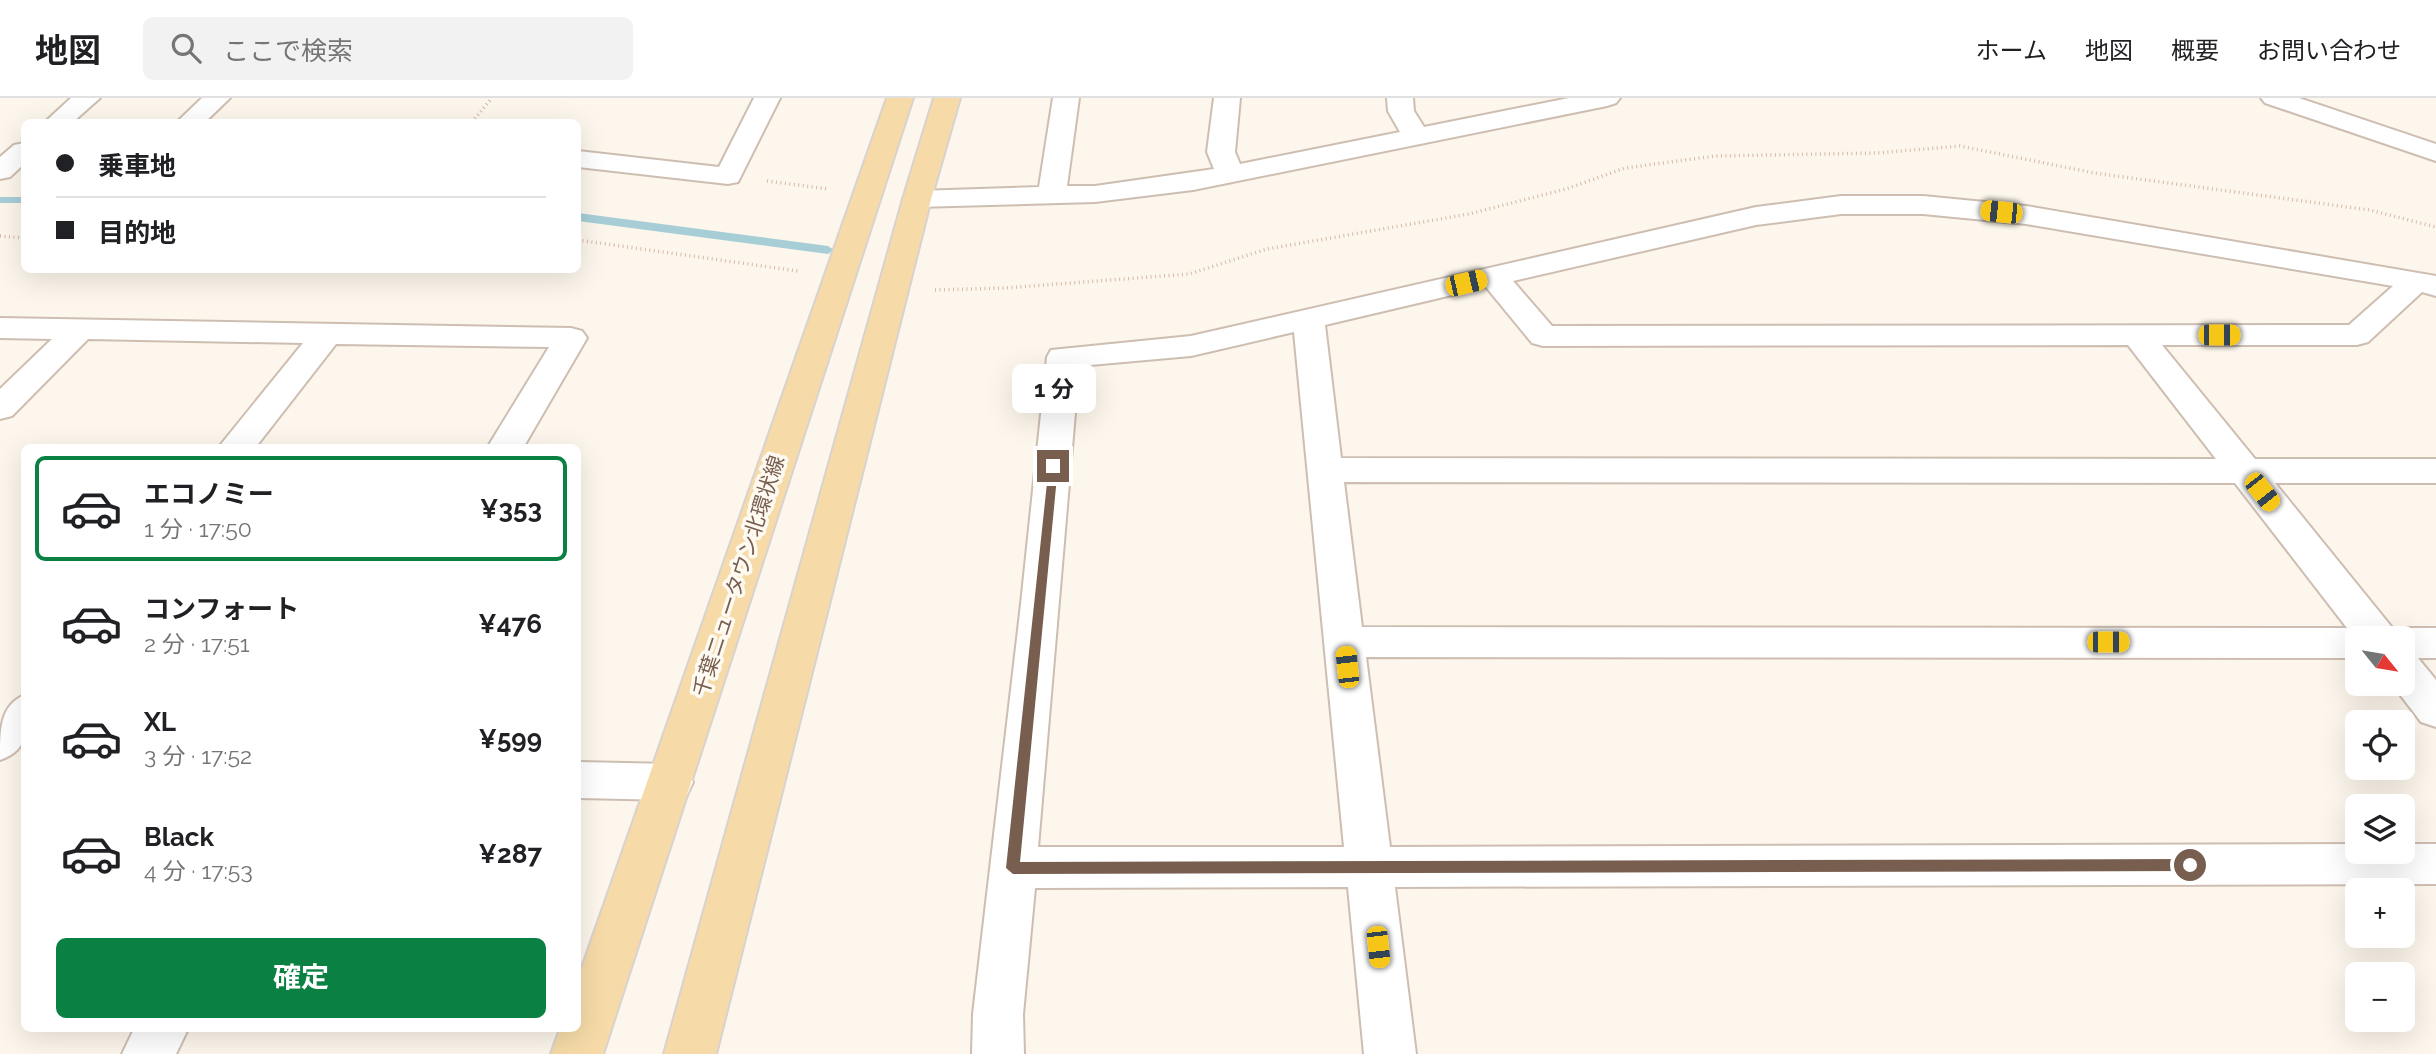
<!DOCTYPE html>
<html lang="ja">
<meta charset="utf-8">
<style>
body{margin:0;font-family:Raleway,"Noto Sans JP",sans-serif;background:#f2f2f2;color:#202124;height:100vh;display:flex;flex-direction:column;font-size:26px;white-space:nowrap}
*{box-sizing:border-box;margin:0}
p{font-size:23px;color:#757577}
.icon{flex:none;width:38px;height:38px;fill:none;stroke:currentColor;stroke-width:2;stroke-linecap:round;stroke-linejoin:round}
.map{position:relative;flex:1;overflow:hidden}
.details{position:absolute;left:21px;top:346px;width:560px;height:588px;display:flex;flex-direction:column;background:#fff;border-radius:10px;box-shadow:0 7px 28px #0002}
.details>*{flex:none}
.banner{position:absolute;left:21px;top:21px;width:560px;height:154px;border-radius:10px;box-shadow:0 7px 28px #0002;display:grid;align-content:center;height:154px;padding:0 35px;background:#fff}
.needle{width:46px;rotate:120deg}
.buttons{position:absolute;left:2345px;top:528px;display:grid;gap:14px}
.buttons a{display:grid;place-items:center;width:70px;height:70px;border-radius:10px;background:#fff;box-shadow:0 7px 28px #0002;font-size:35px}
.end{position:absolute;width:32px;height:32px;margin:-16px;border:9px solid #775e4f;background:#fff;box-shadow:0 0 0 4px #fff}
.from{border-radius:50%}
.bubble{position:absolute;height:49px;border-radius:10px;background:#fff;box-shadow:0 7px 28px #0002;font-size:23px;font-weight:700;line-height:49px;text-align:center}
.car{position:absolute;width:21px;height:42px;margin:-21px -10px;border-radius:9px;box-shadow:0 0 5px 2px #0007;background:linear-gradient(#f5c518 24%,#345 0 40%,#f5c518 0 76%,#345 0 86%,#f5c518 0)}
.banner b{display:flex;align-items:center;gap:24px;height:66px;font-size:26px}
.banner b+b{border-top:2px solid #e0e0e0}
.banner i{width:18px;height:18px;background:#202124}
ul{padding:12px 0 0;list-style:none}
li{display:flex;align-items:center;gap:21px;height:105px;margin:0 14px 10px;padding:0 21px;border:4px solid transparent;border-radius:10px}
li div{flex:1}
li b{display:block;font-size:26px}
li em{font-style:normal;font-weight:700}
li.selected{border-color:#0b8043}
li>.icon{width:63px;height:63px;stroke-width:1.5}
.primary-button{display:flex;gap:14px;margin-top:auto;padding:14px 35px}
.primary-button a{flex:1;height:80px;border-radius:10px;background:#0b8043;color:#fff;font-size:28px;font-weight:700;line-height:80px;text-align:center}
header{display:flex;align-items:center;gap:42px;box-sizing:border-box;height:98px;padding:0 35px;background:#fff;border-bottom:2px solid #e0e0e0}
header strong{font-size:33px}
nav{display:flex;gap:38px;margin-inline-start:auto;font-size:24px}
.search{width:490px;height:63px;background:#f2f2f2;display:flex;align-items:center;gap:18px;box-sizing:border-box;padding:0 24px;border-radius:10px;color:#757577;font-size:26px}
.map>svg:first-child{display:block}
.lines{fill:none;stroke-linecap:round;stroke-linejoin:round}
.stream{fill:#a7ced7;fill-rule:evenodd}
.minor-casing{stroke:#cebeb1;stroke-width:4}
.major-casing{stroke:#d9d2ce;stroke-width:4}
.path{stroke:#d6baa7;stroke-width:3.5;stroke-dasharray:1 3.5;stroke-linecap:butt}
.minor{fill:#fff;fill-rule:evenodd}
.major{fill:#f6dba8;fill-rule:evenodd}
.route{fill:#775e4f}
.labels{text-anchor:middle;stroke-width:7;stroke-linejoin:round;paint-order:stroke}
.street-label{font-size:21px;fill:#775e4f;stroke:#fefaf2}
</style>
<header>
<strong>地図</strong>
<div class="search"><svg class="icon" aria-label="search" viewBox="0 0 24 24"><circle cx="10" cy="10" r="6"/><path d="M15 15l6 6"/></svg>ここで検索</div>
<nav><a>ホーム</a><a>地図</a><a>概要</a><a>お問い合わせ</a></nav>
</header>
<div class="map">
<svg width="2436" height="956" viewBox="0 0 2436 956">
<rect width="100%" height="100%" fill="#fcf6ec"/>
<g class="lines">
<g class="stream">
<rect x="0" y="99" width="24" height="6"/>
<polygon points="578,115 828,148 834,152 828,156 578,123"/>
</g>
<defs>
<g id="minor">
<polygon points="71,0 100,0 73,24 45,24"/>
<polygon points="202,0 230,0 205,24 177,24"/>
<polygon points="754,0 780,0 738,84 728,86 578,69 578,53 719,69"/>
<polygon points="1053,0 1079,0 1067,88 1095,88 1214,71 1207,54 1214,0 1240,0 1235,54 1240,66 1400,34 1388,13 1387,0 1413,0 1414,13 1424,29 1569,0 1620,0 1616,5 1607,8 1193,92 1095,104 917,109 907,107 903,101 907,95 917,93 1039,89"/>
<polygon points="2261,0 2299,0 2436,46 2436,63 2265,5"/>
<polygon points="24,45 24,66 10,79 0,81 0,59 14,47"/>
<path d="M 1841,98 L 1923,98 L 2026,108 L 2436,178 L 2436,198 L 2422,194 L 2368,244 L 2357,247 L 2162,247 L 2255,361 L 2436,361 L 2436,385 L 2275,385 L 2394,532 L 2403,530 L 2436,530 L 2436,560 L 2418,560 L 2436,582 L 2436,629 L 2421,624 L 2392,586 L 2403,586 L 2403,541 L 2357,541 L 2357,560 L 1366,559 L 1390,749 L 2357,746 L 2357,754 L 2403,754 L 2403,746 L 2436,746 L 2436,786 L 1395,789 L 1416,956 L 1364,956 L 1348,789 L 1035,790 L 1023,916 L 1024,956 L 972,956 L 973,916 L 1021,506 L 1047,259 L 1051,252 L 1191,238 L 1756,109 ZM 1841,116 L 1923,116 L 2026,126 L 2393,188 L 2349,227 L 1552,228 L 1513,183 L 1756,127 ZM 1486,189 L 1532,245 L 1543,248 L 2128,247 L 2216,361 L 1341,360 L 1325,227 ZM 1294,234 L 1344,749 L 1038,749 L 1079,268 L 1191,258 ZM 1344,384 L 2235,385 L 2347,530 L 1362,529 Z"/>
<polygon points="0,220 571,230 582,233 587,240 523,350 487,350 549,249 336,246 255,350 218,350 303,245 88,241 12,318 0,321 0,291 52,241 0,240"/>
<path d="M 24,597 C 27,627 32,651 0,662 C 0,631 0,608 24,597 Z"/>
<polygon points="578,664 671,666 687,671 693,684 687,697 671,702 578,700"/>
<polygon points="134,931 188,931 176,956 122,956"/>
</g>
<g id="major">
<polygon points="887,0 913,0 603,956 551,956 560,931 578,931 578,881"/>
<polygon points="934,0 960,0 931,101 716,956 664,956 903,101"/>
</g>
</defs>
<use href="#minor" class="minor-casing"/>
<use href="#major" class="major-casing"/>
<g class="path">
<polyline points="472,24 492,0"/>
<polyline points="767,83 828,91"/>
<polyline points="0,138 24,140"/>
<polyline points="578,142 798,173"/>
<polyline points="935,192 1005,190 1189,176 1267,151 1469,116 1566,91 1625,70 1715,58 1877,55 1960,48 2094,75 2370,112 2436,129"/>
</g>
<use href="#minor" class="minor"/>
<use href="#major" class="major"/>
</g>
<polygon class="route" points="1049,366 1058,368 1020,764 2190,761 2197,767 2190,773 1013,776 1006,770"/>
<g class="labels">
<g class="street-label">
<text transform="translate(739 478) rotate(-72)" y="7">千葉ニュータウン北環状線</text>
</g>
</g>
</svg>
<div class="buttons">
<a><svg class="needle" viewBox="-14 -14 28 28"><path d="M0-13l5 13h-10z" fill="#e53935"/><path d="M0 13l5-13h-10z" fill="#757577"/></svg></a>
<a><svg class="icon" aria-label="locate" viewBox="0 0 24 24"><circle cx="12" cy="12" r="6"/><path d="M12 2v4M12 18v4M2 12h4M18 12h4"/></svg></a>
<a><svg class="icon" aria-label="layers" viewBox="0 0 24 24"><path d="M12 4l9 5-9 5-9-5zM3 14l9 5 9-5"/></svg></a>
<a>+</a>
<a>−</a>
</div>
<i class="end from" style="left:2190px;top:767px"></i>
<i class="end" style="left:1053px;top:368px"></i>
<div class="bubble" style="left:1012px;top:266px;width:84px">1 分</div>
<i class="car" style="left:2001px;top:114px;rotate:276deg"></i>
<i class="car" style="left:1466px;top:185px;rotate:77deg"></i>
<i class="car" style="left:2219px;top:237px;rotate:90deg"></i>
<i class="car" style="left:2262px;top:394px;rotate:142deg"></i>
<i class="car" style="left:2108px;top:544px;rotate:90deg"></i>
<i class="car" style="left:1347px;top:569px;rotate:354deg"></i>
<i class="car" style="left:1378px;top:849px;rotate:174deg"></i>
<div class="banner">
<b><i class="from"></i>乗車地</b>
<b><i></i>目的地</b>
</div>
<section class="details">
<ul>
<li class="selected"><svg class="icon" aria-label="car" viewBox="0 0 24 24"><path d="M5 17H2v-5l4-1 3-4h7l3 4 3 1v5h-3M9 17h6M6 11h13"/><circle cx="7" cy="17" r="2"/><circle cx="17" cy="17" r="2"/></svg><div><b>エコノミー</b><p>1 分 · 17:50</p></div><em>¥353</em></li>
<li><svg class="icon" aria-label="car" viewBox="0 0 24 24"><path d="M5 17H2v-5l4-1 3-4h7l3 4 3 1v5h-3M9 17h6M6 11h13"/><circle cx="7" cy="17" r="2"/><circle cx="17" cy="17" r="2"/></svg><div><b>コンフォート</b><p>2 分 · 17:51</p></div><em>¥476</em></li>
<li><svg class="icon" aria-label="car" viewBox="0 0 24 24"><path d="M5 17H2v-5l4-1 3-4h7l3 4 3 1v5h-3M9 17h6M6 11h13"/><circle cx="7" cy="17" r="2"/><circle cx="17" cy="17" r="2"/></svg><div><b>XL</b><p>3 分 · 17:52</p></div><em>¥599</em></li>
<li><svg class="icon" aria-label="car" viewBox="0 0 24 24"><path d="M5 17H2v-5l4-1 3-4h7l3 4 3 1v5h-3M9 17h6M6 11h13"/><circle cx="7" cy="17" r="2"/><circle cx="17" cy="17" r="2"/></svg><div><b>Black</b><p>4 分 · 17:53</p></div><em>¥287</em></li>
</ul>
<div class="primary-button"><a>確定</a></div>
</section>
</div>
